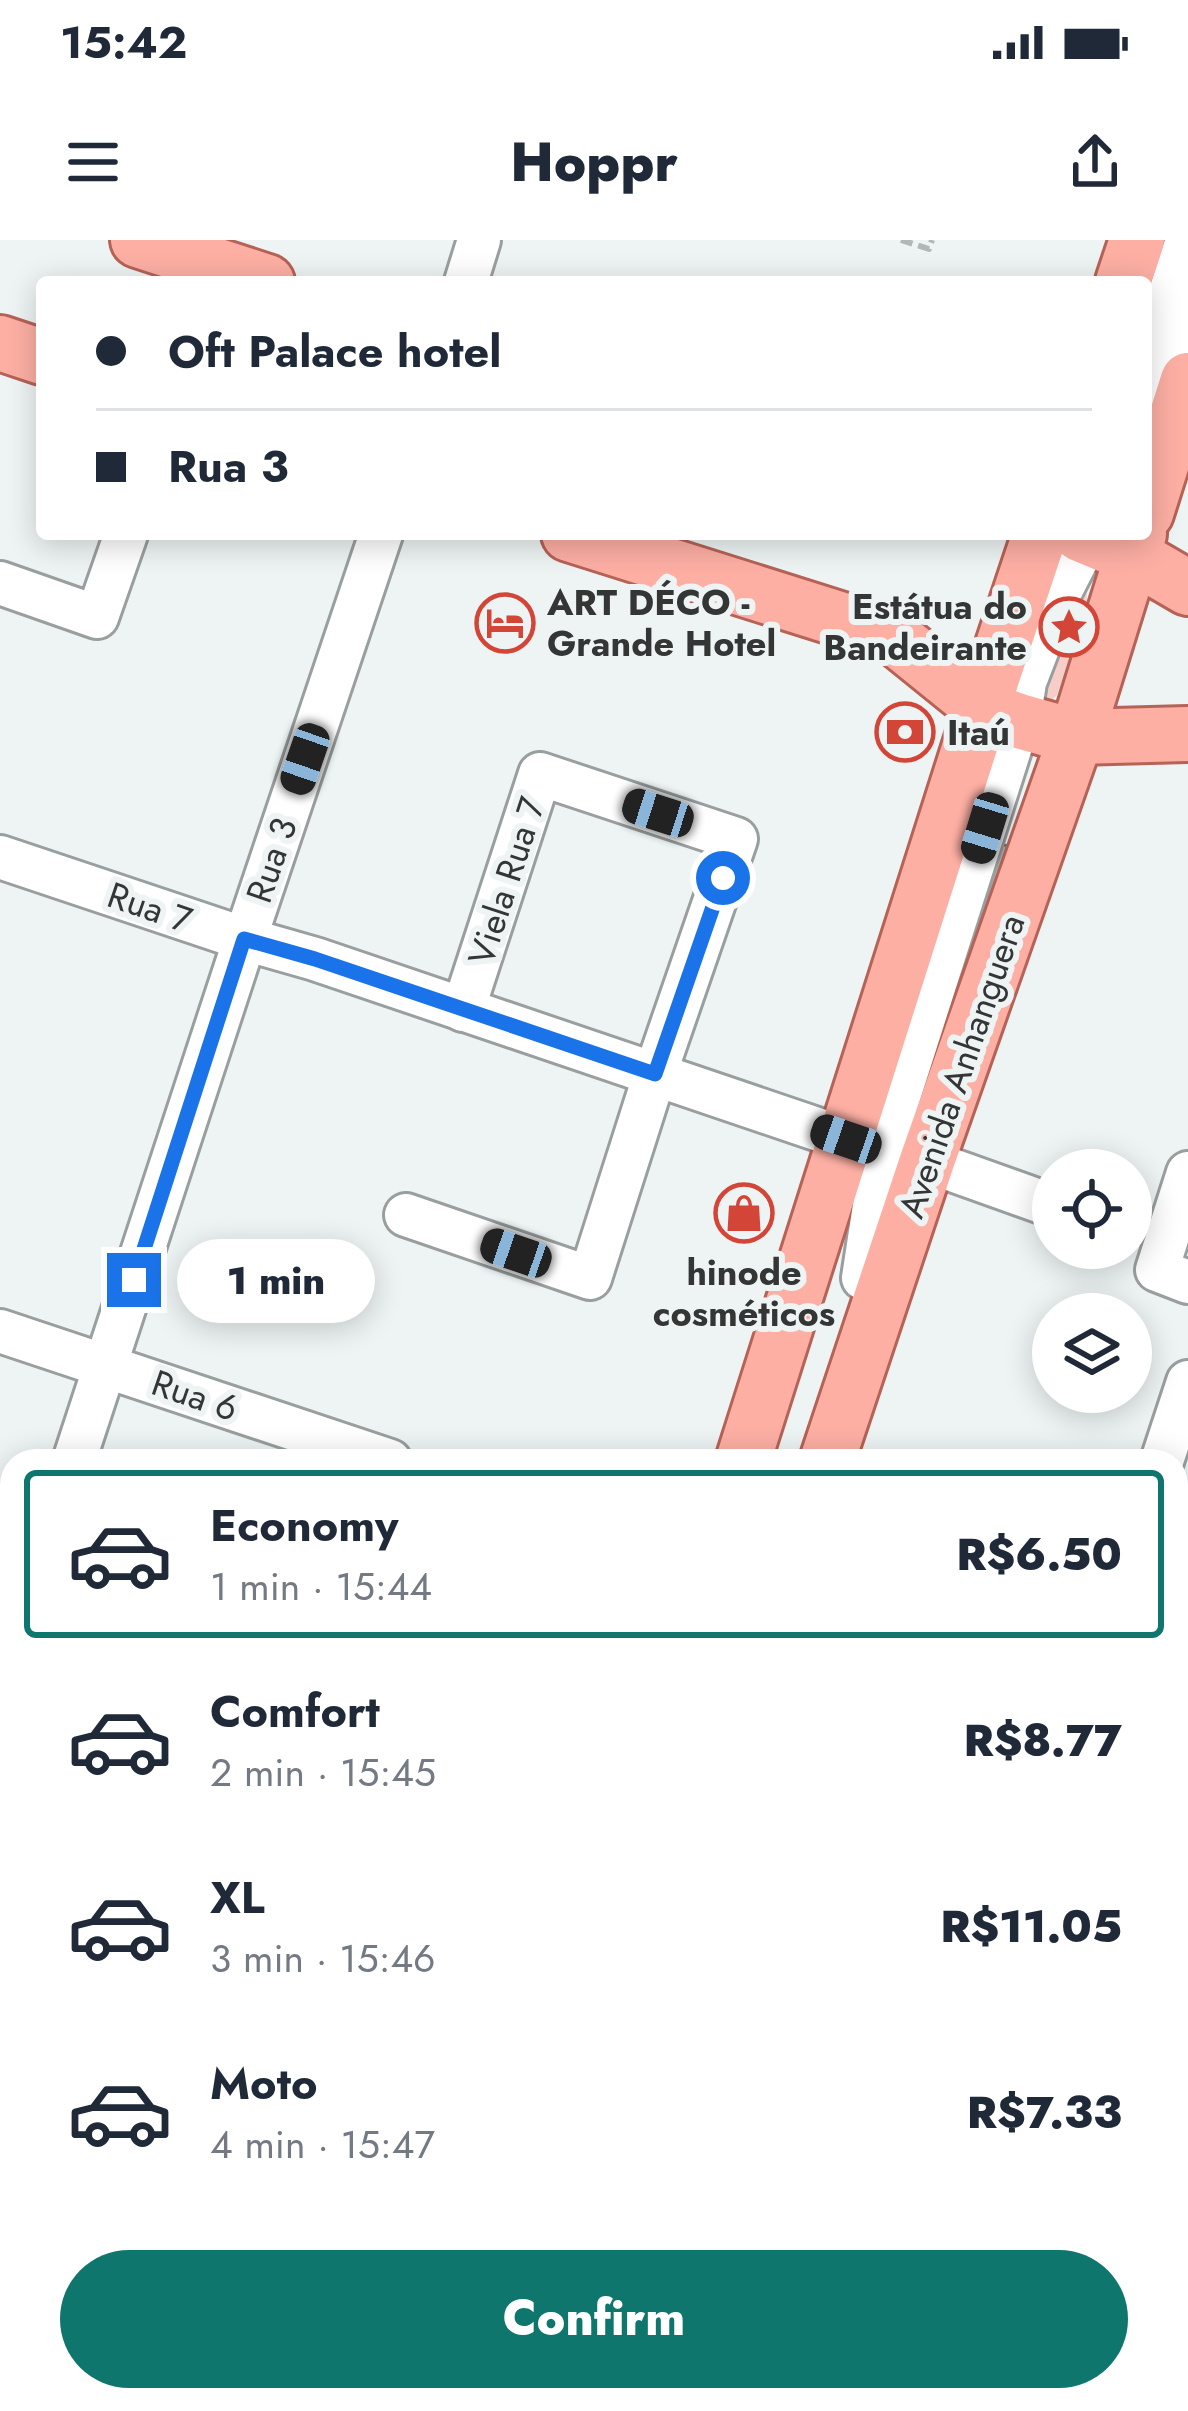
<!DOCTYPE html>
<meta charset="utf-8">
<style>
body{margin:0;font-family:Jost,sans-serif;background:#f6f6f7;color:#1f2937;height:100vh;display:flex;flex-direction:column;font-size:45px;white-space:nowrap}
*{box-sizing:border-box;margin:0}
p{font-size:39px;color:#747a83}
.icon{flex:none;width:66px;height:66px;fill:none;stroke:currentColor;stroke-width:2;stroke-linecap:round;stroke-linejoin:round}
.map{position:relative;flex:1;overflow:hidden}
.drawer{position:absolute;left:0px;top:1209px;width:1188px;height:963px;display:flex;flex-direction:column;background:#fff;border-radius:36px 36px 0 0;box-shadow:0 6px 30px #0003}
.drawer>*{flex:none}
.hud{position:absolute;left:36px;top:36px;width:1116px;height:264px;border-radius:12px;box-shadow:0 6px 30px #0003;display:grid;align-content:center;height:264px;padding:0 60px;background:#fff}
.buttons{position:absolute;left:1032px;top:909px;display:grid;gap:24px}
.buttons a{display:grid;place-items:center;width:120px;height:120px;border-radius:50%;background:#fff;box-shadow:0 6px 30px #0003;font-size:60px}
.end{position:absolute;width:54px;height:54px;margin:-27px;border:15px solid #1a73e8;background:#fff;box-shadow:0 0 0 6px #fff}
.from{border-radius:50%}
.bubble{position:absolute;height:84px;border-radius:42px;background:#fff;box-shadow:0 6px 30px #0003;font-size:39px;font-weight:800;line-height:84px;text-align:center}
.car{position:absolute;width:36px;height:72px;margin:-36px -18px;border-radius:15px;box-shadow:0 0 9px 3px #0007;background:linear-gradient(#222 24%,#8ab4d8 0 40%,#222 0 76%,#8ab4d8 0 86%,#222 0)}
.hud b{display:flex;align-items:center;gap:42px;height:114px;font-size:45px}
.hud b+b{border-top:3px solid #e0e1e3}
.hud i{width:30px;height:30px;background:#1f2937}
ul{padding:21px 0 0;list-style:none}
li{display:flex;align-items:center;gap:36px;height:168px;margin:0 24px 18px;padding:0 36px;border:6px solid transparent;border-radius:12px}
li div{flex:1}
li b{display:block;font-size:45px}
li em{font-style:normal;font-weight:800}
li.on{border-color:#0f766e}
li>.icon{width:108px;height:108px;stroke-width:1.5}
.action{display:flex;gap:24px;margin-top:auto;padding:24px 60px}
.action a{flex:1;height:138px;border-radius:72px;background:#0f766e;color:#fff;font-size:48px;font-weight:800;line-height:138px;text-align:center}
.status{display:flex;justify-content:space-between;align-items:center;height:84px;padding:0 60px;background:#fff;direction:ltr}
.status svg{height:33px;fill:currentColor}
header{display:flex;justify-content:space-between;align-items:center;height:156px;padding:0 60px;background:#fff;font-size:54px;font-weight:800}
.map>svg:first-child{display:block}
.green{fill:#f7cec7}
.building{fill:#aeb4b4;stroke:#6b7070;stroke-width:3}
.lines{fill:none;stroke-linecap:round;stroke-linejoin:round}
.minor-casing{stroke:#999f9f;stroke-width:48}
.major-casing{stroke:#b66256;stroke-width:60}
.path{stroke:#b2b7b7;stroke-width:6;stroke-dasharray:12 6;stroke-linecap:butt}
.minor{stroke:#fff;stroke-width:42}
.major{stroke:#fdafa4;stroke-width:54}
.route{stroke:#1a73e8;stroke-width:15}
.labels{text-anchor:middle;stroke-width:12;stroke-linejoin:round;paint-order:stroke}
.poi-label{font-size:36px;font-weight:bold;fill:#343636;stroke:#eef4f4;text-anchor:start}
.street-label{font-size:36px;fill:#343636;stroke:#eef4f4}
</style>
<div class="status"><b>15:42</b><svg viewBox="0 0 49 12"><path d="M0 12V9h3v3zM5 12V6h3v6zM10 12V3h3v9zM15 12V0h3v12zM26 1h20v11H26zM47 4h2v5h-2z"/></svg></div>
<header><svg class="icon" aria-label="menu" viewBox="0 0 24 24"><path d="M4 6h16M4 12h16M4 18h16"/></svg>Hoppr<svg class="icon" aria-label="share" viewBox="0 0 24 24"><path d="M12 15V3M7 8l5-5 5 5M5 13v7h14v-7"/></svg></header>
<div class="map">
<svg width="1188" height="2171" viewBox="0 0 1188 2171">
<rect width="100%" height="100%" fill="#eef4f4"/>
<polygon class="green" points="1086,320 1087,373 1057,455 1034,477"/>
<g class="building">
<polygon points="992,601 1011,607 925,862 906,855"/>
<polygon points="1179,1315 1188,1318 1188,1444 1176,1440 1176,1325"/>
</g>
<g class="lines">
<defs>
<g id="minor">
<polyline points="466,42 479,0"/>
<polyline points="1150,113 1187,0"/>
<polyline points="1158,171 1188,80"/>
<polyline points="0,343 97,377 126,294"/>
<polyline points="0,617 245,699 315,719 846,899"/>
<polyline points="927,921 1053,966"/>
<polyline points="1188,933 1157,1030 1188,1042"/>
<polyline points="406,975 590,1038 655,834 736,599 540,534 463,770"/>
<polyline points="863,1038 883,907 1019,481 1025,442 1058,356 1090,294"/>
<polyline points="0,1091 390,1221"/>
<polyline points="74,1221 245,699 381,294"/>
<polyline points="1162,1221 1188,1142"/>
<polyline points="0,1440 12,1405"/>
<polyline points="1176,1487 1188,1491"/>
<polyline points="1176,1927 1188,1931"/>
<polyline points="489,2171 493,2160"/>
</g>
<g id="major">
<polyline points="138,0 267,42"/>
<polyline points="1123,42 1137,0"/>
<polyline points="0,103 42,117"/>
<polyline points="1146,273 1188,140"/>
<polyline points="569,294 893,396 982,468 1019,481 1076,497 1188,494"/>
<polyline points="1080,294 1133,316 1188,348"/>
<polyline points="743,1221 982,468 1040,294"/>
<polyline points="827,1221 927,921 1076,497 1139,294"/>
<polyline points="0,1761 12,1774"/>
<polyline points="382,2160 392,2171"/>
<polyline points="450,2171 453,2160"/>
<polyline points="518,2171 522,2160"/>
</g>
</defs>
<use href="#minor" class="minor-casing"/>
<use href="#major" class="major-casing"/>
<polyline class="path" points="901,0 929,9 932,0"/>
<use href="#minor" class="minor"/>
<use href="#major" class="major"/>
</g>
<g class="lines">
<polyline class="route" points="134,1040 244,699 315,719 655,834 723,638"/>
</g>
<defs>
<symbol id="hotel-ring" viewBox="-11 -11 22 22"><circle r="9.5" fill="#eef4f4" stroke="#d24537" stroke-width="1.5"/><path d="M-6-4.5h1.5V1H6V5H4.5V3h-9V5H-6ZM-4 0a1.8 1.8 0 1 1 3.6 0ZM.5 0V-2.5h3Q6-2.5 6 0Z" fill="#d24537"/></symbol>
<symbol id="sight-ring" viewBox="-11 -11 22 22"><circle r="9.5" fill="#eef4f4" stroke="#d24537" stroke-width="1.5"/><path d="M0-6L1.8-2.2L6-1.7L2.9 1.2L3.7 5.4L0 3.3L-3.7 5.4L-2.9 1.2L-6-1.7L-1.8-2.2Z" fill="#d24537"/></symbol>
<symbol id="bank-ring" viewBox="-11 -11 22 22"><circle r="9.5" fill="#eef4f4" stroke="#d24537" stroke-width="1.5"/><path d="M-6-4H6V4H-6ZM0-2.3a2.3 2.3 0 1 0 0 4.6a2.3 2.3 0 1 0 0-4.6Z" fill="#d24537"/></symbol>
<symbol id="shop-ring" viewBox="-11 -11 22 22"><circle r="9.5" fill="#eef4f4" stroke="#d24537" stroke-width="1.5"/><path d="M-5-2.5h2.3a2.7 3.5 0 0 1 5.4 0H5L5.5 6h-11ZM-1.5-2.5h3a1.5 2.3 0 0 0-3 0Z" fill="#d24537"/></symbol>
</defs>
<g fill-rule="evenodd">
<use href="#hotel-ring" x="472" y="350" width="66" height="66"/>
<use href="#sight-ring" x="1036" y="354" width="66" height="66"/>
<use href="#bank-ring" x="872" y="459" width="66" height="66"/>
<use href="#shop-ring" x="711" y="940" width="66" height="66"/>
</g>
<g class="labels">
<g class="poi-label">
<text x="547" y="375">ART DÉCO -<tspan x="547" dy="41">Grande Hotel</tspan></text>
<text x="1027" y="379" text-anchor="end">Estátua do<tspan x="1027" dy="41">Bandeirante</tspan></text>
<text x="947" y="505">Itaú</text>
<text x="744" y="1045" text-anchor="middle">hinode<tspan x="744" dy="41">cosméticos</tspan></text>
</g>
<g class="street-label">
<text transform="translate(271 620) rotate(-71)" y="13">Rua 3</text>
<text transform="translate(506 641) rotate(-72)" y="13">Viela Rua 7</text>
<text transform="translate(150 667) rotate(19)" y="13">Rua 7</text>
<text transform="translate(961 826) rotate(-71)" y="13">Avenida Anhanguera</text>
<text transform="translate(195 1155) rotate(19)" y="13">Rua 6</text>
</g>
</g>
</svg>
<div class="buttons">
<a><svg class="icon" aria-label="locate" viewBox="0 0 24 24"><circle cx="12" cy="12" r="6"/><path d="M12 2v4M12 18v4M2 12h4M18 12h4"/></svg></a>
<a><svg class="icon" aria-label="layers" viewBox="0 0 24 24"><path d="M12 4l9 5-9 5-9-5zM3 14l9 5 9-5"/></svg></a>
</div>
<i class="end from" style="left:723px;top:638px"></i>
<i class="end" style="left:134px;top:1040px"></i>
<div class="bubble" style="left:177px;top:999px;width:198px">1 min</div>
<i class="car" style="left:305px;top:519px;rotate:199deg"></i>
<i class="car" style="left:658px;top:573px;rotate:288deg"></i>
<i class="car" style="left:985px;top:588px;rotate:197deg"></i>
<i class="car" style="left:846px;top:899px;rotate:289deg"></i>
<i class="car" style="left:516px;top:1013px;rotate:289deg"></i>
<div class="hud">
<b><i class="from"></i>Oft Palace hotel</b>
<b><i></i>Rua 3</b>
</div>
<section class="drawer">
<ul>
<li class="on"><svg class="icon" aria-label="car" viewBox="0 0 24 24"><path d="M5 17H2v-5l4-1 3-4h7l3 4 3 1v5h-3M9 17h6M6 11h13"/><circle cx="7" cy="17" r="2"/><circle cx="17" cy="17" r="2"/></svg><div><b>Economy</b><p>1 min · 15:44</p></div><em>R$6.50</em></li>
<li><svg class="icon" aria-label="car" viewBox="0 0 24 24"><path d="M5 17H2v-5l4-1 3-4h7l3 4 3 1v5h-3M9 17h6M6 11h13"/><circle cx="7" cy="17" r="2"/><circle cx="17" cy="17" r="2"/></svg><div><b>Comfort</b><p>2 min · 15:45</p></div><em>R$8.77</em></li>
<li><svg class="icon" aria-label="car" viewBox="0 0 24 24"><path d="M5 17H2v-5l4-1 3-4h7l3 4 3 1v5h-3M9 17h6M6 11h13"/><circle cx="7" cy="17" r="2"/><circle cx="17" cy="17" r="2"/></svg><div><b>XL</b><p>3 min · 15:46</p></div><em>R$11.05</em></li>
<li><svg class="icon" aria-label="car" viewBox="0 0 24 24"><path d="M5 17H2v-5l4-1 3-4h7l3 4 3 1v5h-3M9 17h6M6 11h13"/><circle cx="7" cy="17" r="2"/><circle cx="17" cy="17" r="2"/></svg><div><b>Moto</b><p>4 min · 15:47</p></div><em>R$7.33</em></li>
</ul>
<div class="action"><a>Confirm</a></div>
</section>
</div>
